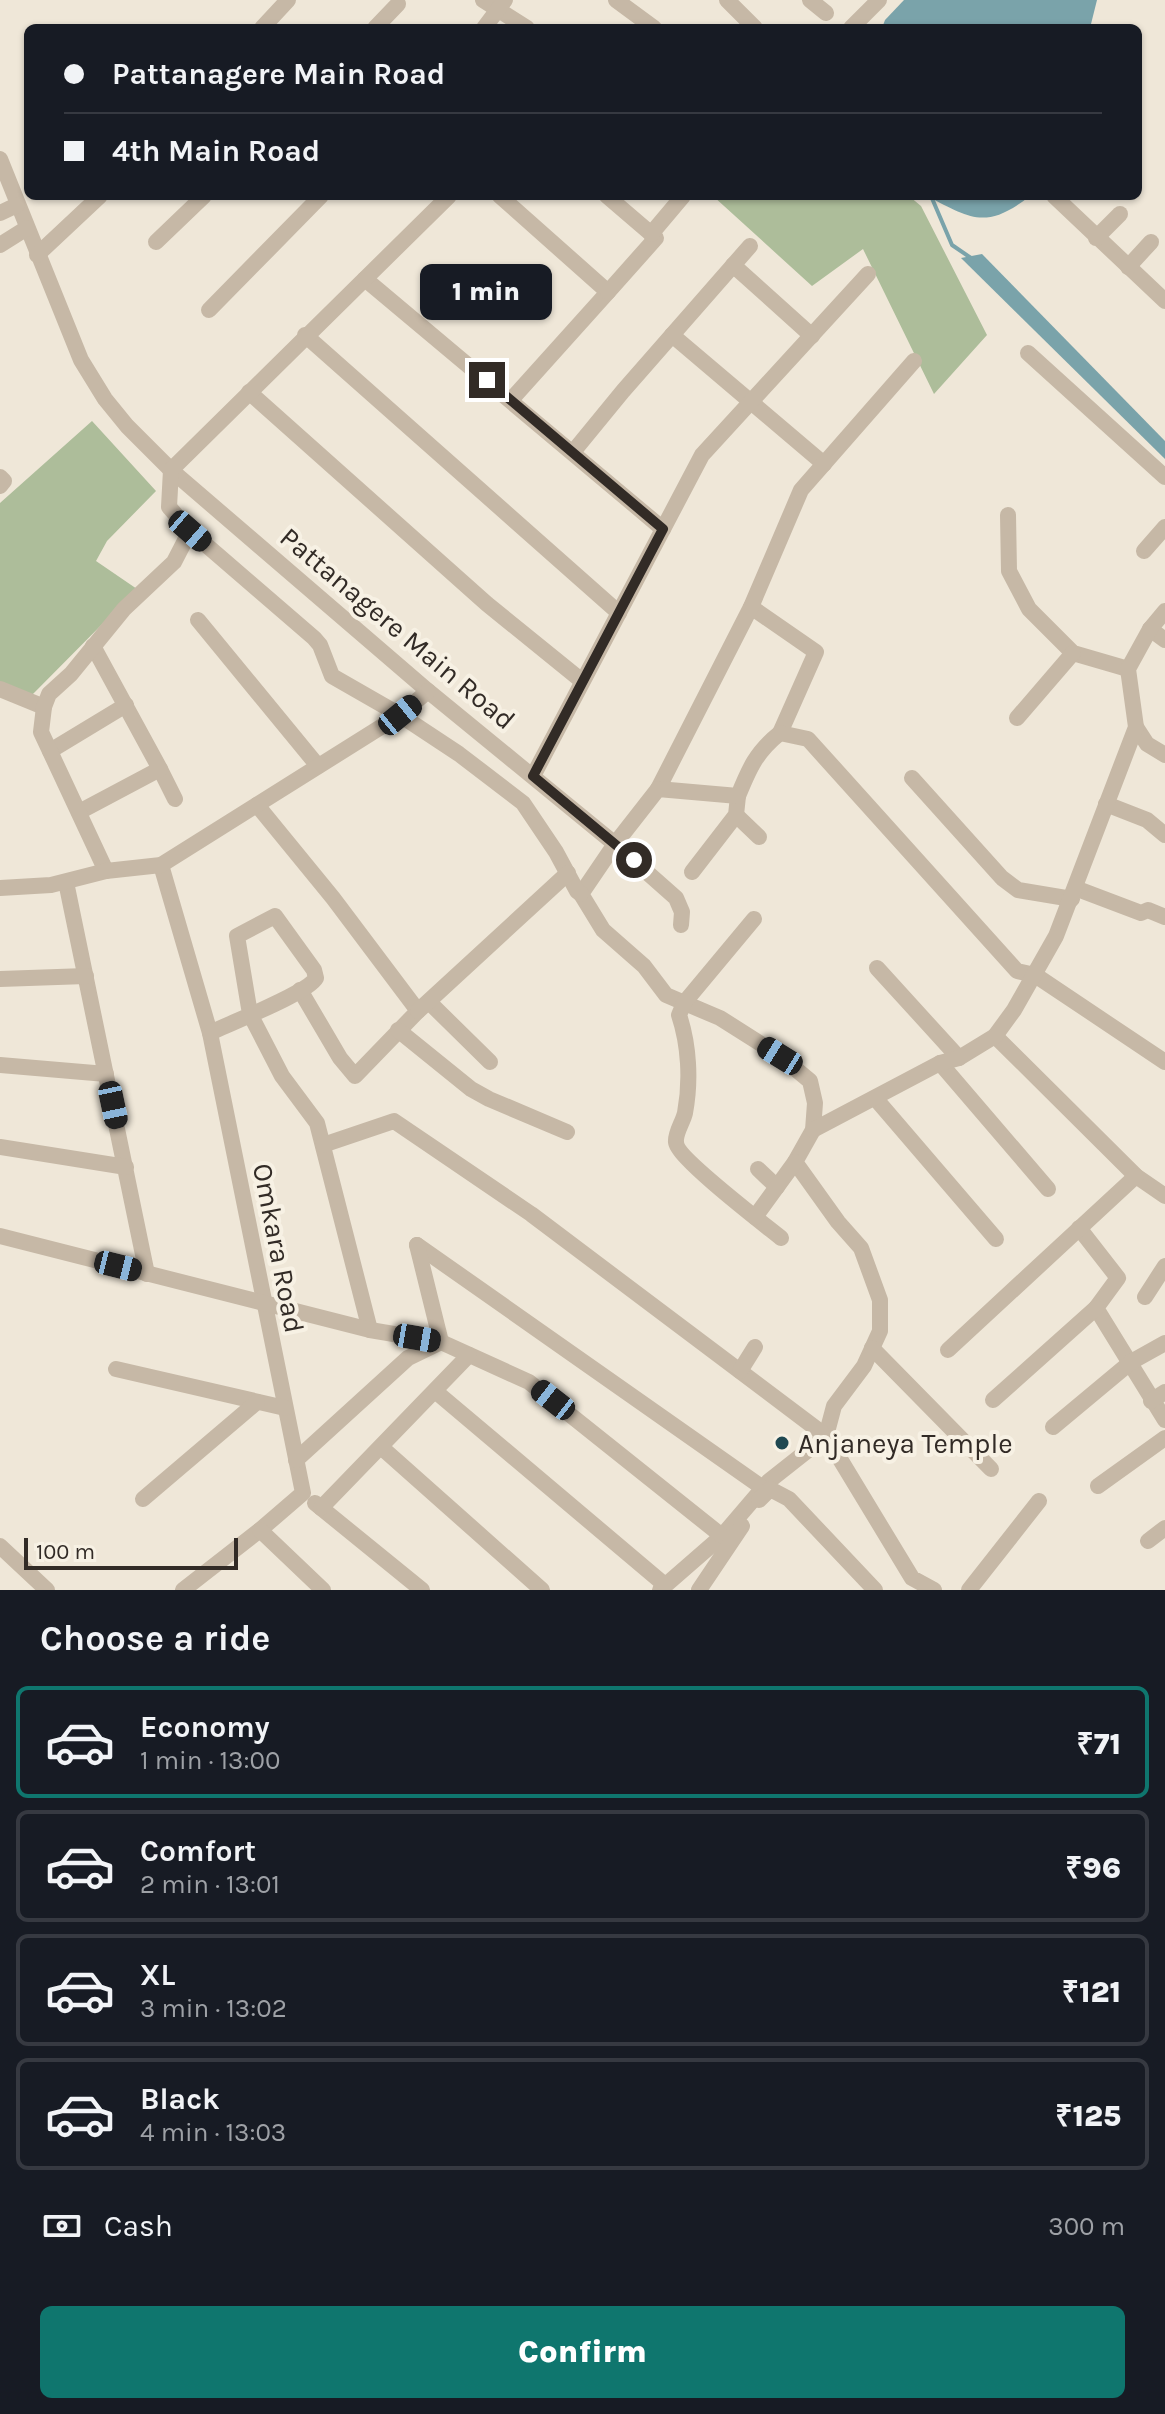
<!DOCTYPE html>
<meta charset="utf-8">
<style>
body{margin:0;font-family:Karla,sans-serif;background:#242831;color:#f1f3f6;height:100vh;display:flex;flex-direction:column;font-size:30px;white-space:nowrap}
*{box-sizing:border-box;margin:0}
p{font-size:26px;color:#9ea1a6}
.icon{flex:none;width:44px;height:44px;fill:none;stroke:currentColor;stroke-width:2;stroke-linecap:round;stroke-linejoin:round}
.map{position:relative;height:1590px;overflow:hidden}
.details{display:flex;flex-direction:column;background:#171b24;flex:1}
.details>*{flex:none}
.guide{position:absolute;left:24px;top:24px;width:1118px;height:176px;border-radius:12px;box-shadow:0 2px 6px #0004;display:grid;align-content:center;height:176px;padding:0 40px;background:#171b24}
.scale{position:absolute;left:24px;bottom:20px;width:214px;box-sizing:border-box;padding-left:8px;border:4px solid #322b26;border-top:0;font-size:22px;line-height:28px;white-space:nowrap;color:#322b26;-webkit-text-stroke:6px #f7f1e4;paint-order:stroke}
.end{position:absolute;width:36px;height:36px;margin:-18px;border:10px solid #322b26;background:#fff;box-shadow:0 0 0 4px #fff}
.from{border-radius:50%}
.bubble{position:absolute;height:56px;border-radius:12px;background:#171b24;box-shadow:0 2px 6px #0004;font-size:26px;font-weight:800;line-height:56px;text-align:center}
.car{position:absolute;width:24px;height:48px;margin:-24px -12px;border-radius:10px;box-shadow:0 0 6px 2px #0007;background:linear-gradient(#222 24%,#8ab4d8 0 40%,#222 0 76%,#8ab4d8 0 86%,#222 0)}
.guide b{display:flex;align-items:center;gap:28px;height:76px;font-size:30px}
.guide b+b{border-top:2px solid #363941}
.guide i{width:20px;height:20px;background:#f1f3f6}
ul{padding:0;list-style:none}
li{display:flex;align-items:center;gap:24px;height:112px;margin:0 16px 12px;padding:0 24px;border:4px solid #363941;border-radius:12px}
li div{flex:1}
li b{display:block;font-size:30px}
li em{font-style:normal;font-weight:800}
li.active{border-color:#0f766e}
li>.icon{width:72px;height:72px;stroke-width:1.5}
h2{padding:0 40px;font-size:36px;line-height:96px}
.pay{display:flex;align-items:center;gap:20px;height:88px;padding:0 40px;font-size:30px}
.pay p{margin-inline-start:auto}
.primary-button{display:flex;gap:16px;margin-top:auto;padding:16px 40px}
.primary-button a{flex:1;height:92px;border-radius:12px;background:#0f766e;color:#fff;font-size:32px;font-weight:800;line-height:92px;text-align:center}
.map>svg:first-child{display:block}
.green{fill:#adbd9a}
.water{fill:#7aa3aa}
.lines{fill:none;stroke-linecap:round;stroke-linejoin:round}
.stream{stroke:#7aa3aa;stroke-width:4}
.minor{stroke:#c6b8a6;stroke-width:16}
.route{stroke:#322b26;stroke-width:10}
.poi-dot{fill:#1f4851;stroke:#f7f1e4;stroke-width:3}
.labels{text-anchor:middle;stroke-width:8;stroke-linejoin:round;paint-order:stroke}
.street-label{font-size:28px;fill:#322b26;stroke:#f7f1e4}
.poi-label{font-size:28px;fill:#322b26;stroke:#f7f1e4;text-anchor:start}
</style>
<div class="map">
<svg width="1165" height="1590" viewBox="0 0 1165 1590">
<rect width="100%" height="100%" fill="#efe7d8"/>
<g class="green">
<polygon points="713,196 909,196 921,206 987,335 934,394 863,249 812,286"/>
<polygon points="92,421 156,491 107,541 96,561 137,589 30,697 0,682 0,503"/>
</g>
<g class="water">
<polygon points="904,0 1097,0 1090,28 882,28 885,20"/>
<path d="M 927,196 L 1030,196 C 986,230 971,219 927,196 Z"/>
<polygon points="982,254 1165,441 1165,459 961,258"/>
</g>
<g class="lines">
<polyline class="stream" points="931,196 952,245 971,258"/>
<g class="minor">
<polyline points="483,0 527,28"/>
<polyline points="616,0 654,28"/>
<polyline points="727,0 755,28"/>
<polyline points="810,0 826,13"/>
<polyline points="262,28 288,0"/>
<polyline points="375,28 398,4"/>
<polyline points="484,28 505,0"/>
<polyline points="851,28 879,0"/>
<polyline points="0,159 81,360 105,399 127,426 171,470 428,691 615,844 581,894 603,930 644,966 666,995 720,1018 780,1056 810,1081 815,1103 813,1130 795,1162 838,1222 861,1248 880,1300 880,1331 864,1366 834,1406 826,1436 912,1578 934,1590"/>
<polyline points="500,196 608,292 511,400"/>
<polyline points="607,196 656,238 608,292"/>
<polyline points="1054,196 1165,301"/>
<polyline points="0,213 17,205"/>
<polyline points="651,234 683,196"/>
<polyline points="1096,238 1120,214"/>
<polyline points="156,242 204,196"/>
<polyline points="0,245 27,228"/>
<polyline points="37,255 100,196"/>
<polyline points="733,265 812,336"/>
<polyline points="1128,267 1151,242"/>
<polyline points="365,279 663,529"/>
<polyline points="209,310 321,196"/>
<polyline points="305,335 619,613"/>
<polyline points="672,335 824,464"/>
<polyline points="1028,353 1165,477"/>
<polyline points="249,392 487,604 582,681"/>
<polyline points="573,452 623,391 750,246"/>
<polyline points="0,477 4,481 0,486"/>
<polyline points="1008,515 1009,571 1029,609 1073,653 1128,669"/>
<polyline points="190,531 314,638 320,645 332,676 400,715 459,754 523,803 556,852 577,891 581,894"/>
<polyline points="1144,551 1165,527"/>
<polyline points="751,607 816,652 780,733"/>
<polyline points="198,620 318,766"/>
<polyline points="1150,629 1165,640"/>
<polyline points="0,689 44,707"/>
<polyline points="1017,718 1073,653"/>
<polyline points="1136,727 1147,744 1165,755"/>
<polyline points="50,751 126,705"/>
<polyline points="160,769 175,799"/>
<polyline points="533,776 702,455 868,274"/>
<polyline points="912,778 1002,878 1018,890 1072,899"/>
<polyline points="658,789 751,607 801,490 914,361"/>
<polyline points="1106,804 1147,820 1165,835"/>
<polyline points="257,805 333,898 418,1011 355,1076 340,1058 300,990"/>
<polyline points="79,812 160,769 93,646"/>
<polyline points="736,815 759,837"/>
<polyline points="161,865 210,1033 303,1493 260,1530 183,1590"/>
<polyline points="106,871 41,732 44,707 49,694 71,674 124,609 174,562 190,531 169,507 171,470 449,196"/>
<polyline points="692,872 736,815 738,796"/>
<polyline points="66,882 147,1274"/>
<polyline points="0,888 51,885 106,871 161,865 400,715 428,691"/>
<polyline points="1075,888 1141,913 1148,910 1165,917"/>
<path d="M 754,919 L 684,1003 L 679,1015 C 689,1045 691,1081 685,1113 C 683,1122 675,1133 676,1142 C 676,1157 765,1225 781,1238"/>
<path d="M 681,925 L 682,912 L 676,898 L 615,844 L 658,789 L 738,796 C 749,769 756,752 780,733 L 808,739 L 1017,971 L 1035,975 L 1165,1062"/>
<polyline points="877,968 959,1058"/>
<polyline points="0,979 86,976"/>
<polyline points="430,1003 490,1062"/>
<polyline points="418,1011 568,873"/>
<polyline points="398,1030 471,1089 489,1099 567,1132"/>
<path d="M 210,1033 C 230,1023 308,993 316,978 L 314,970 L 275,916 L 237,936 L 250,1014 L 282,1076 L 317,1123 L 370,1330"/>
<polyline points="995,1036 1136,1176 1165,1196"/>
<polyline points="940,1063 1048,1189"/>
<polyline points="0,1065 106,1074"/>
<polyline points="875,1098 996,1239"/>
<polyline points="813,1130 940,1063 959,1058 995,1036 1014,1010 1056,936 1136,727 1128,669 1150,629 1165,611"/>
<polyline points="323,1145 394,1121 531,1214 826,1436 769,1481 722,1536 660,1590"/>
<polyline points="0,1147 126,1167"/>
<polyline points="758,1169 777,1187"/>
<polyline points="755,1217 795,1162"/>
<polyline points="1079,1228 1118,1278 1096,1308 1165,1420"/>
<polyline points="0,1236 370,1330 441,1342 529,1382 722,1536"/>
<polyline points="417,1245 763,1488"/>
<polyline points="1145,1297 1165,1266"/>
<polyline points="872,1348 991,1469"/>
<polyline points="948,1350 1136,1176"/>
<polyline points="116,1369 285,1408"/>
<polyline points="740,1371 755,1347"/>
<polyline points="435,1391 665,1585"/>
<polyline points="993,1400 1096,1308"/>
<polyline points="1151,1401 1165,1392"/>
<polyline points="1053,1427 1131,1362 1165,1343"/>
<polyline points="381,1447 542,1590"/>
<polyline points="296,1460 408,1358 441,1342 417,1245"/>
<polyline points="1098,1486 1165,1438"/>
<polyline points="143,1499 257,1402"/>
<polyline points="759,1500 770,1489 789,1499 875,1590"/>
<polyline points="315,1503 422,1590"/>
<polyline points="321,1508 469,1355"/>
<polyline points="260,1530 323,1590"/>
<polyline points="1148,1541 1165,1528"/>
<polyline points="0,1546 47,1590"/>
<polyline points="699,1590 742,1526"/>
<polyline points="969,1590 1039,1501"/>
</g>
</g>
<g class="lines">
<polyline class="route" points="487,380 663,529 533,776 634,860"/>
</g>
<circle class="poi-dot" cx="782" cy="1443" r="8"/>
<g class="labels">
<g class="street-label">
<text transform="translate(398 628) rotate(40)" y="10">Pattanagere Main Road</text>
<text transform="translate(279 1248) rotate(79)" y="10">Omkara Road</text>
</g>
<g class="poi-label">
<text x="798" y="1453">Anjaneya Temple</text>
</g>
</g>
</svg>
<div class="scale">100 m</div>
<i class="end from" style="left:634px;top:860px"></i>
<i class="end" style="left:487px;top:380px"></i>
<div class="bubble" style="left:420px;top:264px;width:132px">1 min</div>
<i class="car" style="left:190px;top:531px;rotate:131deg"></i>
<i class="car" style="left:400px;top:715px;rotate:51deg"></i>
<i class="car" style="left:780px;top:1056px;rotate:302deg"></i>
<i class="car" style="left:113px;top:1105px;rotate:168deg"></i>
<i class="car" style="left:118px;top:1266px;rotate:104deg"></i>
<i class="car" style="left:417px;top:1338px;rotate:100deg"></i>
<i class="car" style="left:553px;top:1400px;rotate:308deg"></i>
<div class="guide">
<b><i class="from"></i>Pattanagere Main Road</b>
<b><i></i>4th Main Road</b>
</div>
</div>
<section class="details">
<h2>Choose a ride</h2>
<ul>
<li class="active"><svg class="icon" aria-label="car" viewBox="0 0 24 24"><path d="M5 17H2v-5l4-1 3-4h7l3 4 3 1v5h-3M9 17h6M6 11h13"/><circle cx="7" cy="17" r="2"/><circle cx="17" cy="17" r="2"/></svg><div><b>Economy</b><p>1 min · 13:00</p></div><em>₹71</em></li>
<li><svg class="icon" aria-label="car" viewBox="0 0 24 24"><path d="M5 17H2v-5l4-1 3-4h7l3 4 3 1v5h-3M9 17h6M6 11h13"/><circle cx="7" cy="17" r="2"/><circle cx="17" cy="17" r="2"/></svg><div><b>Comfort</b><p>2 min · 13:01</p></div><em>₹96</em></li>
<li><svg class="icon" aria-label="car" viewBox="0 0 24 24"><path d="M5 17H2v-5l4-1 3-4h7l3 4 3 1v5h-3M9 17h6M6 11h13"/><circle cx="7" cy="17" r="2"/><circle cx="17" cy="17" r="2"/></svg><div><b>XL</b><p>3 min · 13:02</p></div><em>₹121</em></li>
<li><svg class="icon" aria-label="car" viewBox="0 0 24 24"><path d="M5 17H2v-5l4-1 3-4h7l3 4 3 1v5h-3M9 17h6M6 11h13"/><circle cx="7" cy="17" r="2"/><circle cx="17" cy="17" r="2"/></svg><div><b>Black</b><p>4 min · 13:03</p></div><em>₹125</em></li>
</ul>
<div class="pay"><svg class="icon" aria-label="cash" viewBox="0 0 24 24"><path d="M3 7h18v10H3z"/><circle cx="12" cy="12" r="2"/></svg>Cash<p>300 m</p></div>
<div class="primary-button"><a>Confirm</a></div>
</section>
